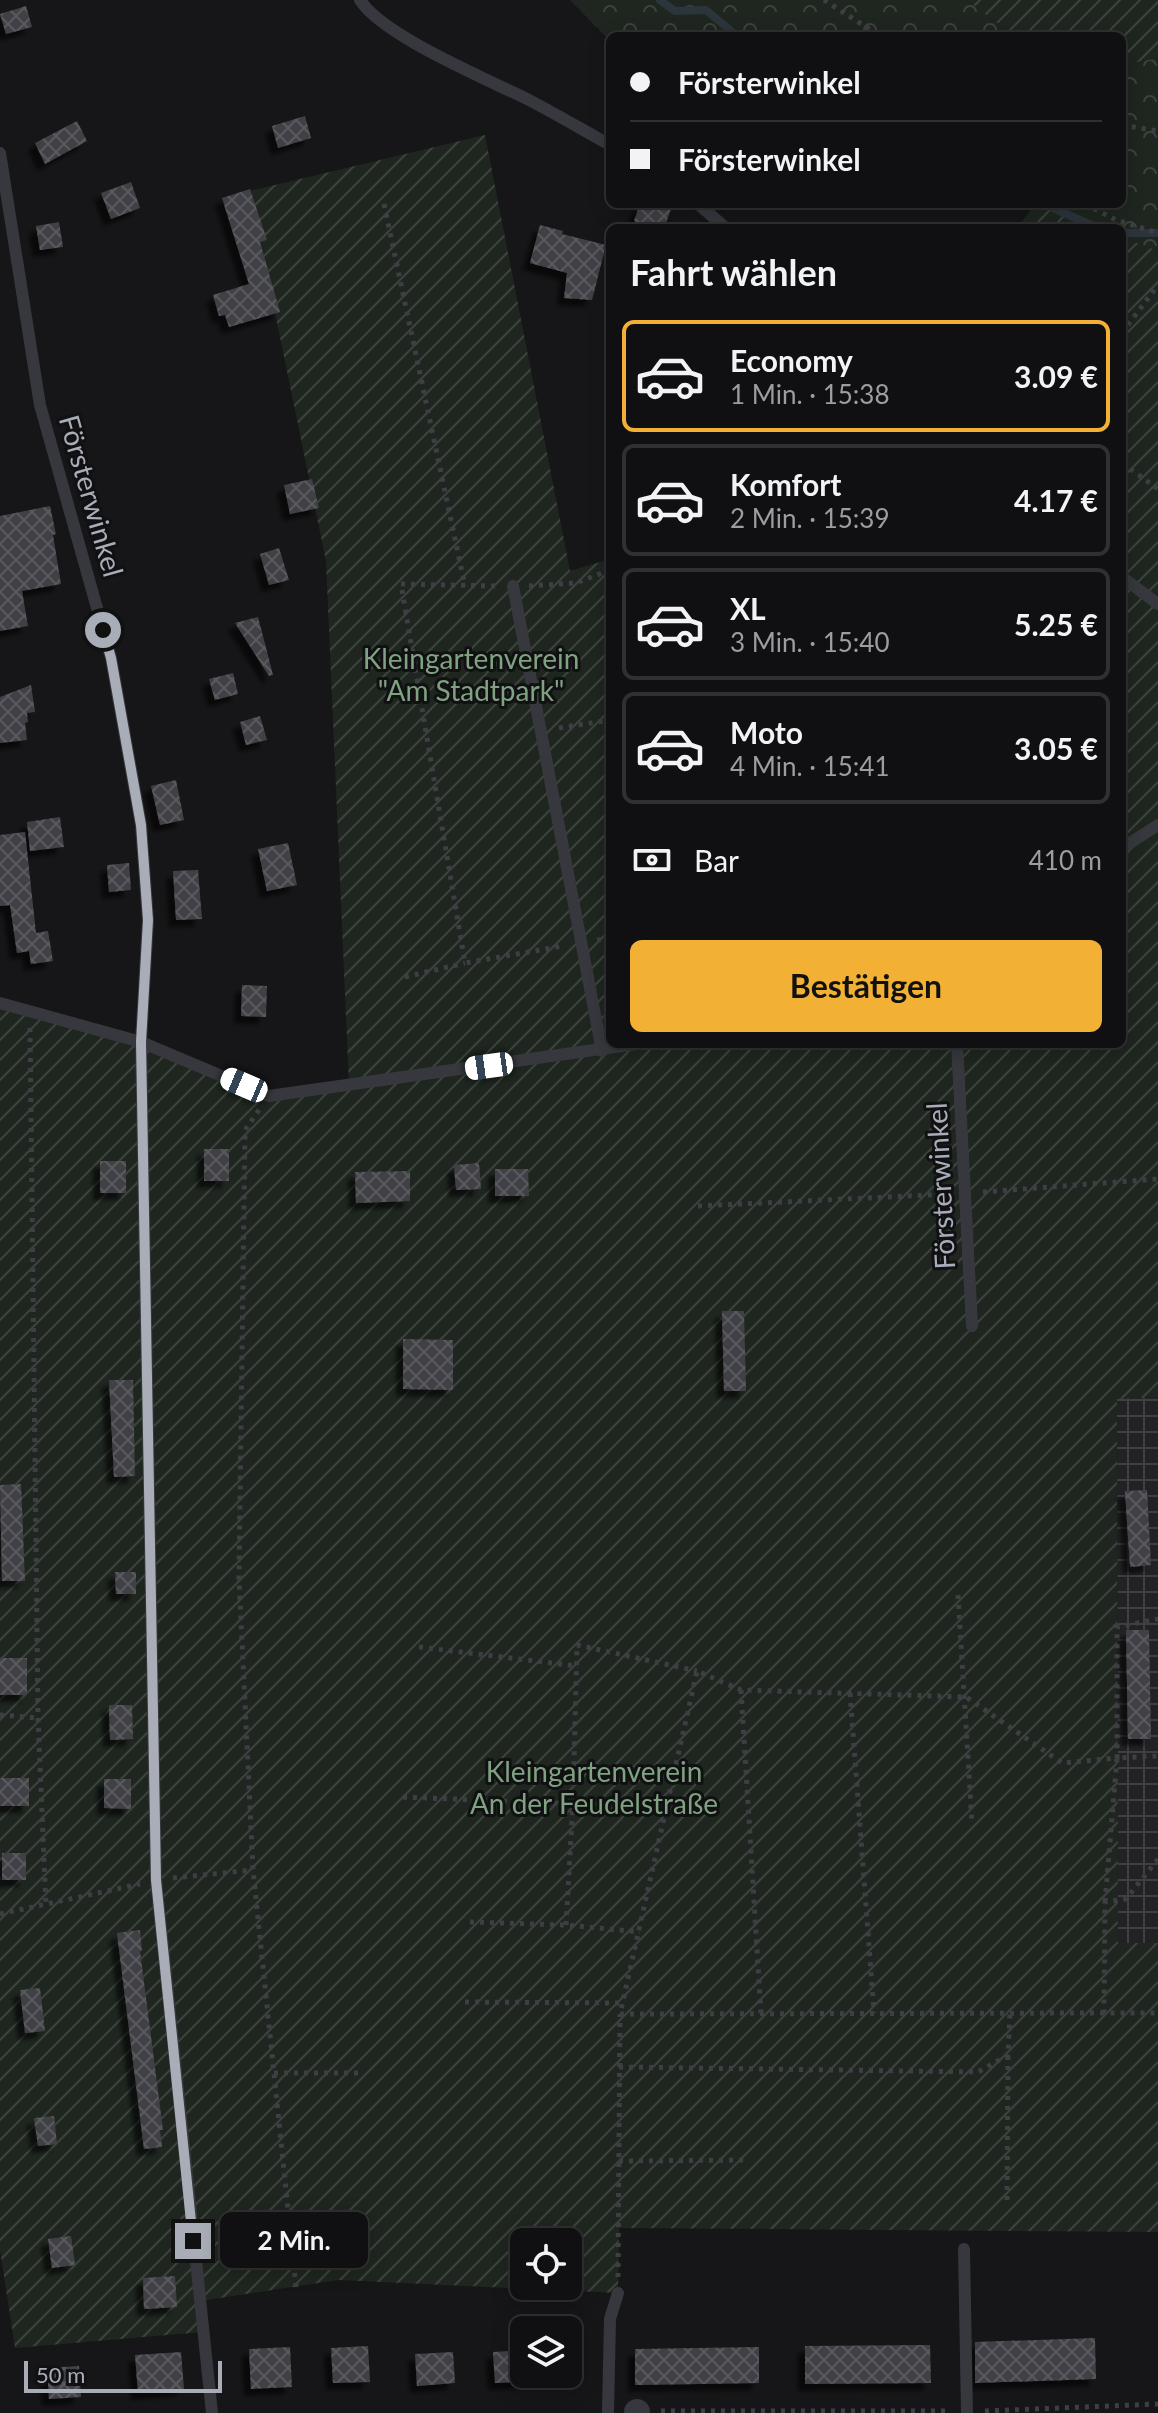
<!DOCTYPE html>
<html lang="de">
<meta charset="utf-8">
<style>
body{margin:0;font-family:Lato,sans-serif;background:#19191b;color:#f1f3f6;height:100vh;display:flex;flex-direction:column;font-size:30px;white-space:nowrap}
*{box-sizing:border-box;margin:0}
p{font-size:26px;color:#9c9d9f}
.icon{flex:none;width:44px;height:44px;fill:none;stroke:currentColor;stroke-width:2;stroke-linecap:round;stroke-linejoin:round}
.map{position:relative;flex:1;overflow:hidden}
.side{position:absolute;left:606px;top:224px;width:520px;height:824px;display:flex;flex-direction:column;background:#101012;border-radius:12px;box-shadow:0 4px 20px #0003,0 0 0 2px #303032}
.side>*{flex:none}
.top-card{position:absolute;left:606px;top:32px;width:520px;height:176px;border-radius:12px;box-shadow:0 4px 20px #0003,0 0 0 2px #303032;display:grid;align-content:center;height:176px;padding:0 24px;background:#101012}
.tools{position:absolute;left:510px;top:2228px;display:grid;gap:16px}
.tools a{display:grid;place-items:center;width:72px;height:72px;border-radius:12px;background:#101012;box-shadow:0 4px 20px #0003,0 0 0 2px #303032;font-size:40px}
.scale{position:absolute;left:24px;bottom:20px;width:198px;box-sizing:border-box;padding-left:8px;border:4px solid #a8adb8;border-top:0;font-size:22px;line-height:28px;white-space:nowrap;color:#a8adb8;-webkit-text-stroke:6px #111113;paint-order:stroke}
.end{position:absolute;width:36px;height:36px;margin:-18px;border:10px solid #a8adb8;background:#111;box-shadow:0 0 0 4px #111}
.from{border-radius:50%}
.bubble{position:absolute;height:56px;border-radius:12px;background:#101012;box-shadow:0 4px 20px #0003,0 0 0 2px #303032;font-size:26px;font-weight:700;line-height:56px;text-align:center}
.car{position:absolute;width:24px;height:48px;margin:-24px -12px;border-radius:10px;box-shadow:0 0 6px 2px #0007;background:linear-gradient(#fff 24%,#345 0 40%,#fff 0 76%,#345 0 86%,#fff 0)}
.top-card b{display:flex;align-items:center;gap:28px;height:76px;font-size:30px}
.top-card b+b{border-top:2px solid #303032}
.top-card i{width:20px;height:20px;background:#f1f3f6}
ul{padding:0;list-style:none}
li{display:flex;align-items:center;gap:24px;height:112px;margin:0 16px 12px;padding:0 8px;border:4px solid #303032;border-radius:12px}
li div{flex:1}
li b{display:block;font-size:30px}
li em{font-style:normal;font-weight:700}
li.current{border-color:#f2b134}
li>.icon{width:72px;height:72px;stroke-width:1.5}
h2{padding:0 24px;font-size:36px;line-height:96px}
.pay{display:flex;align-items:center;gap:20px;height:88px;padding:0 24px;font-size:30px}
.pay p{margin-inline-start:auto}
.cta{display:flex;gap:16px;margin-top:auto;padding:16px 24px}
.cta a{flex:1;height:92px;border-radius:12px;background:#f2b134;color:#111;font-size:32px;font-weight:700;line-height:92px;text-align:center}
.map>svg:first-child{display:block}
.industrial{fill:url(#industrial-grid)}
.forest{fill:url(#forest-crowns)}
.garden{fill:url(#garden-furrows);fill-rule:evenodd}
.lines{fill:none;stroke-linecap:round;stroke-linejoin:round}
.stream{stroke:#2c353c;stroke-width:8}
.building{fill:url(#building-cross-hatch);filter:url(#shadow)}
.path{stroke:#3d3f44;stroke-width:5;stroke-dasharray:4 6;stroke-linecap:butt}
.lane{stroke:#37383d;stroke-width:12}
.street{stroke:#37383d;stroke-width:26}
.route{stroke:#a8adb8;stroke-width:10}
.labels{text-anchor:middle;stroke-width:6;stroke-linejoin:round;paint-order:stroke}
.street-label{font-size:28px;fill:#a8adb8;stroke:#111113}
.park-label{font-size:28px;fill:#7fa381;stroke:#111113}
</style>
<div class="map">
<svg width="1158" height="2413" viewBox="0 0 1158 2413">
<defs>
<pattern id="industrial-grid" width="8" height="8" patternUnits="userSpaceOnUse" patternTransform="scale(2)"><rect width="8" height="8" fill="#222225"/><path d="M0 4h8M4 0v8" fill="none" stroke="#3f3f43"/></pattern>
<pattern id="forest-crowns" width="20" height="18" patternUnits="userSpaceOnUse" patternTransform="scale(2)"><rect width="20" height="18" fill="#1e261f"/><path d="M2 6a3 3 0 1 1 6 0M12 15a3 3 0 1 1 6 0" fill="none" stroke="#3c433d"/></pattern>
<pattern id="garden-furrows" width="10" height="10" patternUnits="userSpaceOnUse" patternTransform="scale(2)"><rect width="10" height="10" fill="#1e261f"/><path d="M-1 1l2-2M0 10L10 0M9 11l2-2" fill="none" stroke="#3c433d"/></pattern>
<pattern id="building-cross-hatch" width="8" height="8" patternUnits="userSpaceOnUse" patternTransform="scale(2)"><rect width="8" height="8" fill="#404145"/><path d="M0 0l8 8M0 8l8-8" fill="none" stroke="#595a5e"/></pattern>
<filter id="shadow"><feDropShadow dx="-7" dy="7" stdDeviation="2" flood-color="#0009"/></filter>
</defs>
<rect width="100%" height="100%" fill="#161618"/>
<polygon class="industrial" points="1158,1397 1158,1943 1118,1944 1117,1398"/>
<g class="forest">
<polygon points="570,0 967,0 1008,31 1021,36 610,36 610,41"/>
<polygon points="1158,58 1158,251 1122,237 1122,228 1097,228 1033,204 1122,204 1122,60 1137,62"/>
</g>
<g class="garden">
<polygon points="967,0 1158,0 1158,58 1137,62 1122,60 1122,36 1021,36 1008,31"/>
<path d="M 485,135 L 570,571 L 610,559 L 610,1044 L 1122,1044 L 1122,237 L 1158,251 L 1158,1397 L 1117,1399 L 1118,1943 L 1158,1943 L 1158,2232 L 619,2228 L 618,2293 L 338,2280 L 200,2301 L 203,2332 L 15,2348 L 0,2250 L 0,1003 L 141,1042 L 269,1096 L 349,1085 L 326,561 L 250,191 ZM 524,2242 L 568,2242 L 568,2286 L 524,2286 Z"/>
<polygon points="1035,205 1097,228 1017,228"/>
</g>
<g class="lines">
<g class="stream">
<polyline points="660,0 675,11 706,10 737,36"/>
<polyline points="1044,204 1098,228"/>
<polyline points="1122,233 1158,233"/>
</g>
</g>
<g class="building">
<polygon points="26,6 32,27 6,34 0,14"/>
<polygon points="305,116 311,138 278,148 272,126"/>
<polygon points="77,121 87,141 45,164 35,143"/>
<polygon points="131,182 140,208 111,219 101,193"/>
<polygon points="250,189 267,240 260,242 280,312 229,327 225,315 219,316 213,295 249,284 222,198"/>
<polygon points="640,204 673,204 664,228 651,228 634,221"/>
<polygon points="59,222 63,247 40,250 36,226"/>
<polygon points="540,225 563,231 562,234 606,245 592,300 564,298 567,273 530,263"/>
<polygon points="312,479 319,508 290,514 284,485"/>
<polygon points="50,506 56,534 53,535 61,584 22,591 28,626 0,631 0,516"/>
<polygon points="279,548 289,580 269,585 260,554"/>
<polygon points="258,617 273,675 269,676 235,623"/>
<polygon points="233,673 238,694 215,700 209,679"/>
<polygon points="31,685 35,712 27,713 28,722 25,723 27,740 0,743 0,697"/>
<polygon points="260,716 267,740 246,745 240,722"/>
<polygon points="176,780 184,820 160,825 151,786"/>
<polygon points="60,817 64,847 30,851 27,822"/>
<polygon points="25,832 36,933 48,931 53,961 31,964 29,951 17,953 10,905 0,906 0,835"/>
<polygon points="288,843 297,885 267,891 258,849"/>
<polygon points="129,863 131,890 109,892 107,865"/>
<polygon points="198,870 202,919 176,920 173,871"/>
<polygon points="242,985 267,986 266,1017 241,1016"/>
<rect x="204" y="1149" width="25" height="32"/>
<rect x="100" y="1161" width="26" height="32"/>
<polygon points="479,1163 481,1189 456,1190 454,1165"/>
<polygon points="495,1169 528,1169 529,1196 495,1196"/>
<polygon points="410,1171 410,1201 356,1203 355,1172"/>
<polygon points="722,1311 744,1311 746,1391 724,1391"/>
<polygon points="403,1339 453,1340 453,1390 403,1389"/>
<polygon points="109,1380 133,1380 135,1476 114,1477"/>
<polygon points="21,1484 25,1581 2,1581 0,1485"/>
<polygon points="1147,1490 1151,1565 1130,1567 1125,1491"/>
<polygon points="115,1572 136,1572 136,1594 116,1594"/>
<polygon points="1126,1630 1149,1630 1151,1739 1128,1739"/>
<rect x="0" y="1658" width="27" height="37"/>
<polygon points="109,1705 132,1705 133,1739 110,1740"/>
<rect x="0" y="1778" width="29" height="28"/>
<polygon points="104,1779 131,1779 131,1809 104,1808"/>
<rect x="2" y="1853" width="24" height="27"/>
<polygon points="140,1930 142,1951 140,1951 163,2130 160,2130 162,2147 144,2149 117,1933"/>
<polygon points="40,1988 45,2031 25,2033 20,1990"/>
<polygon points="54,2116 57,2144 38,2146 34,2118"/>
<polygon points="71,2236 75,2265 52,2268 48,2239"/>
<polygon points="175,2276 177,2307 144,2309 143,2278"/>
<polygon points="1095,2338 1096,2379 975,2383 975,2342"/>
<polygon points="930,2345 931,2383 805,2384 805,2346"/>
<polygon points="368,2346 370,2382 333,2383 331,2348"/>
<polygon points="290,2347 292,2387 251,2389 249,2349"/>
<polygon points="759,2347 759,2383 635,2385 635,2349"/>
<polygon points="524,2350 524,2382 495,2383 493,2352"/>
<polygon points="181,2352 184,2389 138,2393 135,2355"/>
<polygon points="453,2352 455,2383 417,2386 415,2354"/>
<polygon points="79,2366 81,2397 49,2399 47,2368"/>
</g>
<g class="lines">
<g class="path">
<polyline points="824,0 880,36"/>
<polyline points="1122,125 1158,131"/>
<polyline points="384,204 465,586"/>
<polyline points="1085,204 1116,220 1158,233"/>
<polyline points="1122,333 1158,285"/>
<polyline points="1122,463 1158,489"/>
<polyline points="495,586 401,584 465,963 563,946"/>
<polyline points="529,586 576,583 610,570"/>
<polyline points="559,728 610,720"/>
<polyline points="597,940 610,938"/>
<polyline points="405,977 465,963"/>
<polyline points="30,1028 38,1718 46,1906"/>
<polyline points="259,1110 245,1130 239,1578 253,1870 296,2287"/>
<polyline points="983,1192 1158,1179"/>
<polyline points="698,1206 950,1194"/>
<polyline points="958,1595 972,1823"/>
<polyline points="419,1647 577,1666"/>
<polyline points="741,1690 761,2014"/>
<polyline points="850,1693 874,2013"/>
<polyline points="0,1715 38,1718"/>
<polyline points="403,1797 573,1804"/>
<polyline points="1158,1859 1126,1899 1105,1902 1104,2013 1158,2013"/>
<polyline points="173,1878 253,1870"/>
<polyline points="1105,1902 1117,1758 1158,1756"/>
<polyline points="0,1914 140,1884"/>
<polyline points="470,1922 566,1925 640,1932"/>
<polyline points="566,1925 573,1804 577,1645 697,1671"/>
<polyline points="465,2002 623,2003"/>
<polyline points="1104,2013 620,2014 697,1671 741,1690 966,1697 1062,1763 1117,1758 1117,1627 1158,1619"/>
<polyline points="619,2067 978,2072 1008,2055 1010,2013"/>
<polyline points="274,2073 364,2073"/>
<polyline points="619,2161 745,2160"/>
<polyline points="1007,2200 1008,2056"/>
<polyline points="618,2277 620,2014"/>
<polyline points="661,2411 951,2411"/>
<polyline points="985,2411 1158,2404"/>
</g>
<g class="lane">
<path d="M 360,0 C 383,36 487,79 529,100 C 556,114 583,130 610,145"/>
<polyline points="0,153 40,405 111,658 141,825 148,920 141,1042 156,1880 212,2413"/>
<polyline points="698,204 726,228"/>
<polyline points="1122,577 1158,604"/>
<polyline points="513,586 602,1051"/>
<polyline points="1122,848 1158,825"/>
<polyline points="0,1003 141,1042 269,1096 636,1044"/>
<polyline points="957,1044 972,1326"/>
<polyline points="964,2249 967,2413"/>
<polyline points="608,2413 610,2319 618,2293"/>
</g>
<polyline class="street" points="637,2413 637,2412"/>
</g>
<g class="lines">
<polyline class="route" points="103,630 111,658 141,825 148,920 141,1042 156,1880 193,2241"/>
</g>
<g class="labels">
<g class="street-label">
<text transform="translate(91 496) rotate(74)" y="10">Försterwinkel</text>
<text transform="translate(941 1186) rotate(-93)" y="10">Försterwinkel</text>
</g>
<g class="park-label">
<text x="471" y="669">Kleingartenverein<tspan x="471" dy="32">"Am Stadtpark"</tspan></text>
<text x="594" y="1782">Kleingartenverein<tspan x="594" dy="32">An der Feudelstraße</tspan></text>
</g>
</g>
</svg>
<div class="tools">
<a><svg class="icon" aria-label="locate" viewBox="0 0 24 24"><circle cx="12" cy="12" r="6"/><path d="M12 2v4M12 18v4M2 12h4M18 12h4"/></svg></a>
<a><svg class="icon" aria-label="layers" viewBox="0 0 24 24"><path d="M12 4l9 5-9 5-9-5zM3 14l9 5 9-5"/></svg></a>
</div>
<div class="scale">50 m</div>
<i class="end from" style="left:103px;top:630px"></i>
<i class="end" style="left:193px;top:2241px"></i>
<div class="bubble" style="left:220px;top:2212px;width:148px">2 Min.</div>
<i class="car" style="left:489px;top:1066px;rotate:262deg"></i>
<i class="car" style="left:244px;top:1085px;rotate:293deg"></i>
<div class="top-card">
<b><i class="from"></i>Försterwinkel</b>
<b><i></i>Försterwinkel</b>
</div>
<section class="side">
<h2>Fahrt wählen</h2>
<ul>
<li class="current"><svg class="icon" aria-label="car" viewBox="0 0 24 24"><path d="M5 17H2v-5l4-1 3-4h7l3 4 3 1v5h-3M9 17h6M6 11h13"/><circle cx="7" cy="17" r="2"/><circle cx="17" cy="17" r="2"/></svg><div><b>Economy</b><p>1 Min. · 15:38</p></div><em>3.09 €</em></li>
<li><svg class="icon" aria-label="car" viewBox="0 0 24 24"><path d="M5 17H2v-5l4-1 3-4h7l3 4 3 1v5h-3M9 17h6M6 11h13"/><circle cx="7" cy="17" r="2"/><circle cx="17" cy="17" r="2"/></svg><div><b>Komfort</b><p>2 Min. · 15:39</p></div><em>4.17 €</em></li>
<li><svg class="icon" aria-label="car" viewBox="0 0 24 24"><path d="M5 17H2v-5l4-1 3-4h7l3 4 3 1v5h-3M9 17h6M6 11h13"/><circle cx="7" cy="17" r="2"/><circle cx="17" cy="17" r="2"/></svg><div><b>XL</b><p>3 Min. · 15:40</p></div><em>5.25 €</em></li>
<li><svg class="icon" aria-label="car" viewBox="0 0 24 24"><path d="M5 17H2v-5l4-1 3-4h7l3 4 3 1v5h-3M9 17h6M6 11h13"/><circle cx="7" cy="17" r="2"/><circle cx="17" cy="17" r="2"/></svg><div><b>Moto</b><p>4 Min. · 15:41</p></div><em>3.05 €</em></li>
</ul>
<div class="pay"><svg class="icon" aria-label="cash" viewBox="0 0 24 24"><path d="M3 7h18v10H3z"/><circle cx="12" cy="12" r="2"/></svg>Bar<p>410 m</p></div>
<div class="cta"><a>Bestätigen</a></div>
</section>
</div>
